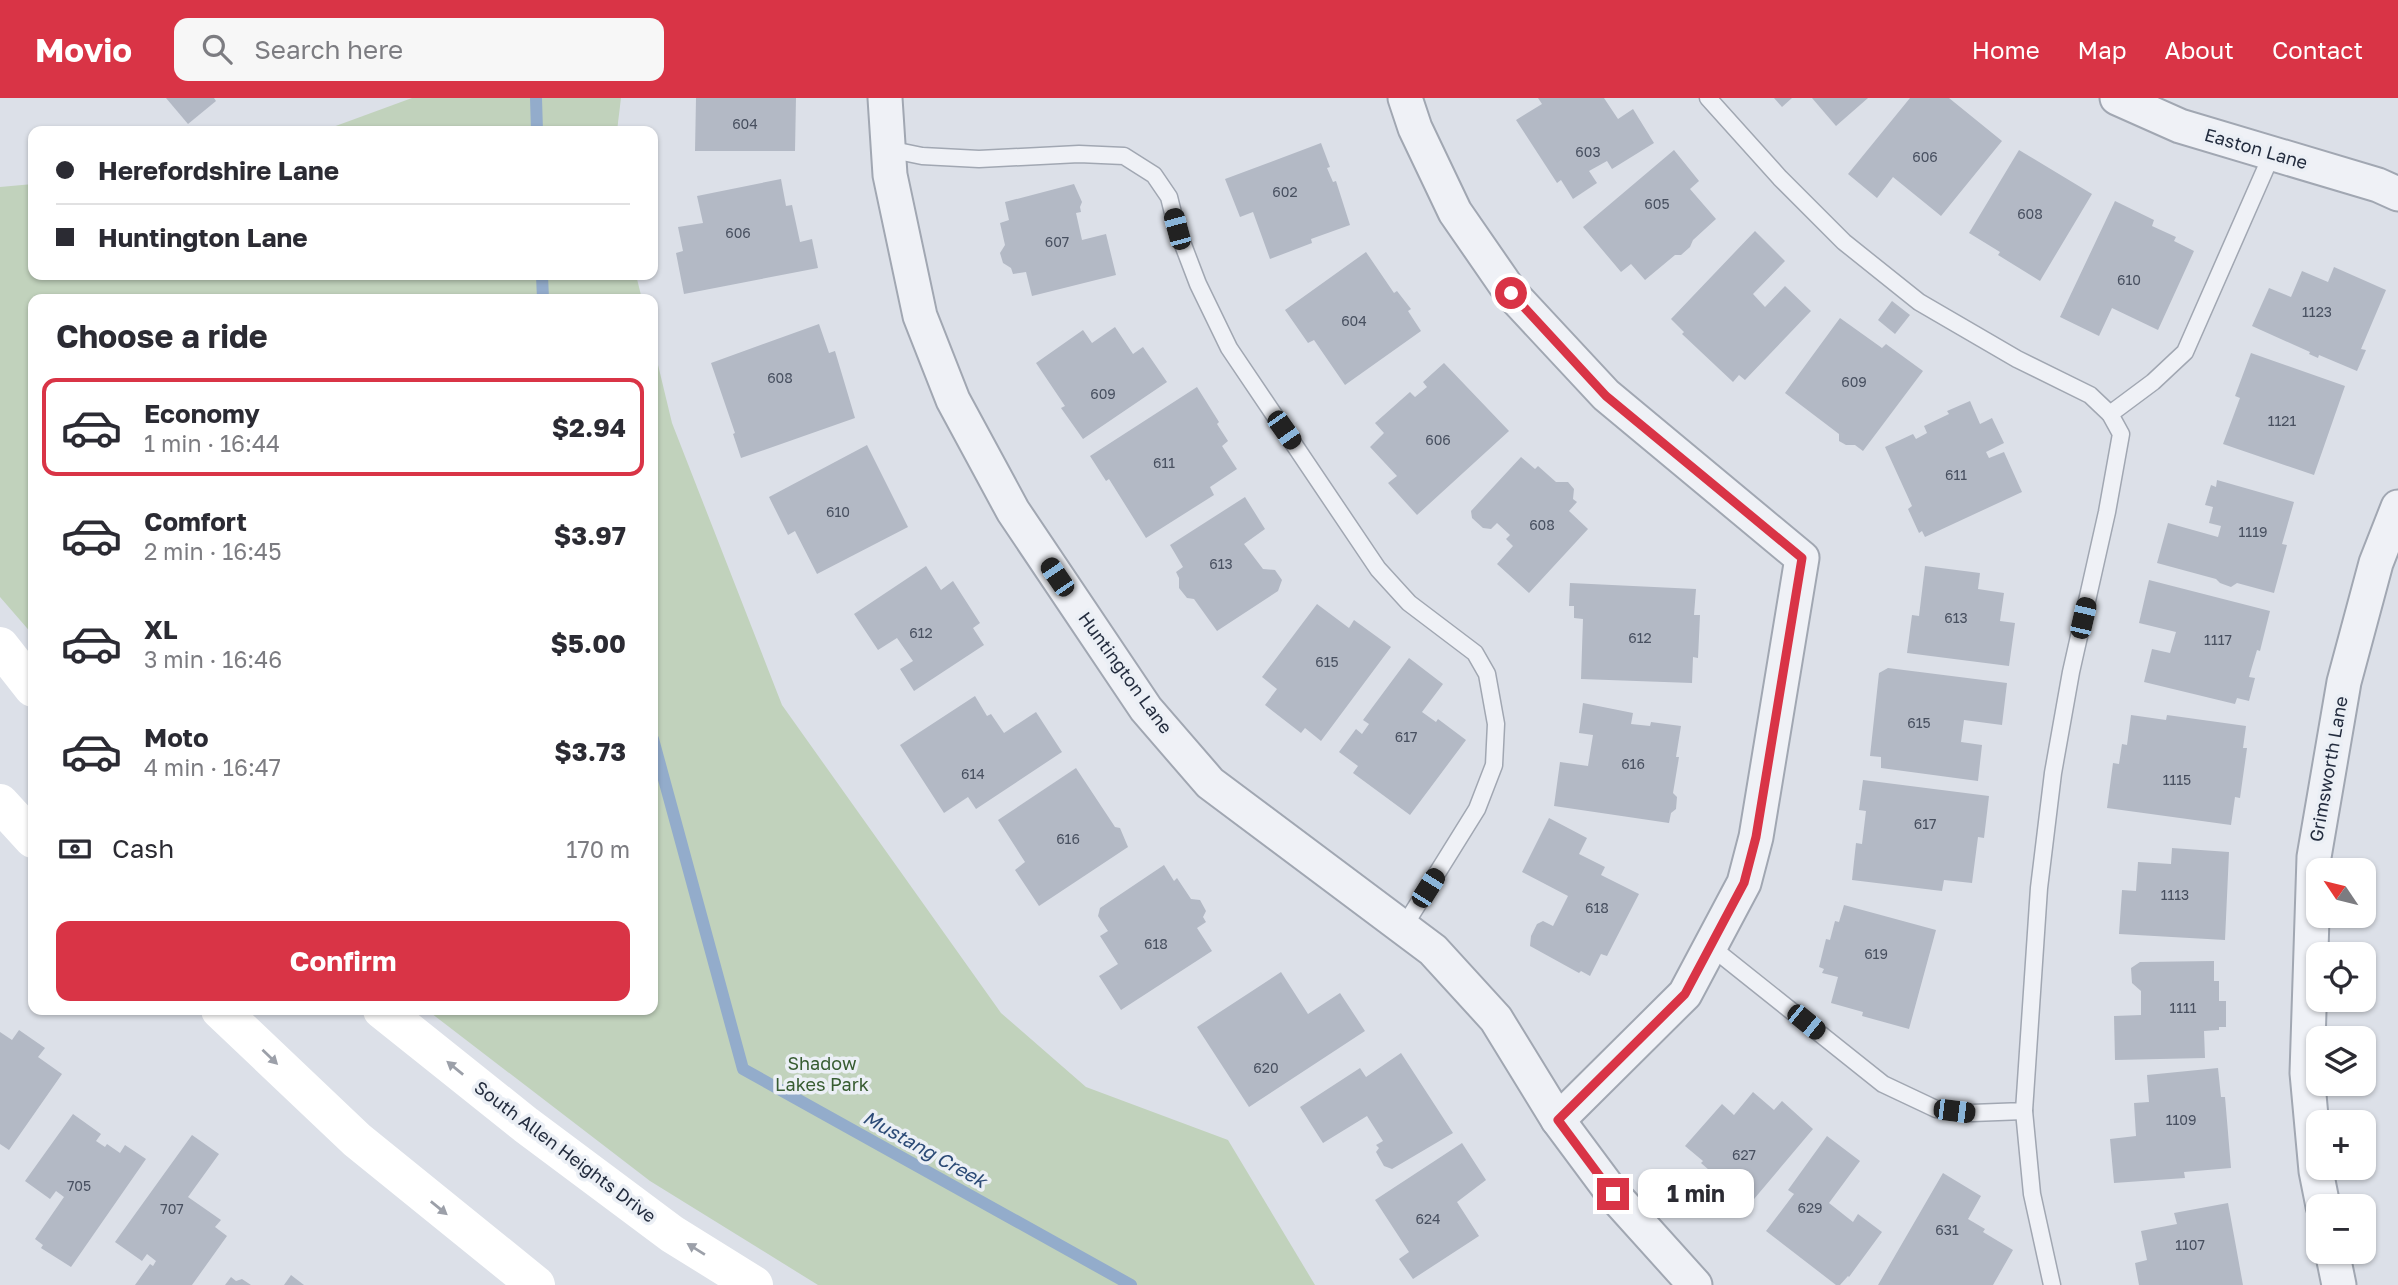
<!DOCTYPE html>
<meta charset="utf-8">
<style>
body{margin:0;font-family:"Golos Text",sans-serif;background:#f7f7f7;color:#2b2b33;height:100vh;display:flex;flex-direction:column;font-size:26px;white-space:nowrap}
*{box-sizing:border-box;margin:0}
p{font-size:23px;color:#7c7c81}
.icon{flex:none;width:38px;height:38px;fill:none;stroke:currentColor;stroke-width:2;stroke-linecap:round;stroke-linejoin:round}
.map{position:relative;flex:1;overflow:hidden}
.side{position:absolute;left:28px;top:196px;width:630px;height:721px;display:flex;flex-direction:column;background:#fff;border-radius:14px;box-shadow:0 2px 5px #0004}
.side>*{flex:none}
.top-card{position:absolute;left:28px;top:28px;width:630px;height:154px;border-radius:14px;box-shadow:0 2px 5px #0004;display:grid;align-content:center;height:154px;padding:0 28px;background:#fff}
.needle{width:46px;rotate:305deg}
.tools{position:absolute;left:2306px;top:760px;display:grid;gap:14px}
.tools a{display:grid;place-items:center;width:70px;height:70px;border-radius:14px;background:#fff;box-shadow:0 2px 5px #0004;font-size:35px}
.end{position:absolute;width:32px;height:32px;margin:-16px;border:9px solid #d93446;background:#fff;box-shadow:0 0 0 4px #fff}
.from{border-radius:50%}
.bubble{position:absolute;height:49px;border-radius:14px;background:#fff;box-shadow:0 2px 5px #0004;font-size:23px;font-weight:700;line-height:49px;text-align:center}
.car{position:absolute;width:21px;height:42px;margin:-21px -10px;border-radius:9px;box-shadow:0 0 5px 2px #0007;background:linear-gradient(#222 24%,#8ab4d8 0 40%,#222 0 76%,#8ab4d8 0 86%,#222 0)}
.top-card b{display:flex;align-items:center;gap:24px;height:66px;font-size:26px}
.top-card b+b{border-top:2px solid #e1e1e2}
.top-card i{width:18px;height:18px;background:#2b2b33}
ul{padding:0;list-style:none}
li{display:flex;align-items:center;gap:21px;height:98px;margin:0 14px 10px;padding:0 14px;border:4px solid transparent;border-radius:14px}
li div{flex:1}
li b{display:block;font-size:26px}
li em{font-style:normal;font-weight:700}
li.selected{border-color:#d93446}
li>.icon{width:63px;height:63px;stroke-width:1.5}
h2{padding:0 28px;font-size:32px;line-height:84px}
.pay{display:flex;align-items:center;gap:18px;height:77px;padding:0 28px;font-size:26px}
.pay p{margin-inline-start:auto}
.action{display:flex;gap:14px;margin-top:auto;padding:14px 28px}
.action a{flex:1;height:80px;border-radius:14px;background:#d93446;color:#fff;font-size:28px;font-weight:700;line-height:80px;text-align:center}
header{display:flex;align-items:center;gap:42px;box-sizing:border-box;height:98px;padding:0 35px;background:#d93446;color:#fff}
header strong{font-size:33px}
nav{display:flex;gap:38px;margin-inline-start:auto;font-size:24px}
.search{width:490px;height:63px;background:#f7f7f7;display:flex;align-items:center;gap:18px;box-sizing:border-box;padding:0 24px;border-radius:14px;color:#7c7c81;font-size:26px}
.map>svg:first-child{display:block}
.green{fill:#c1d2bc}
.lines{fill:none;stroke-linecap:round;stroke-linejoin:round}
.stream{stroke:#93accb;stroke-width:12}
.building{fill:#b3b9c5}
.service-casing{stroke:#a1a7b2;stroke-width:19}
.minor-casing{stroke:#a1a7b2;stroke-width:37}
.service{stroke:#eff1f6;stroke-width:16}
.minor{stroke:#eff1f6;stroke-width:33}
.secondary{stroke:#fff;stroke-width:38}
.oneway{fill:#9ca0a9}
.route{stroke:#d93446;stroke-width:9}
.labels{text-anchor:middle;stroke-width:7;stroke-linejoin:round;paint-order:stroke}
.number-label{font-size:14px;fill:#485060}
.street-label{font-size:18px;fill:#242d3f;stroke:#ebeff5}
.park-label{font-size:18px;fill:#375c31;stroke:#ebeff5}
.water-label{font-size:19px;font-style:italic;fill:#2b4a76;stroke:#ebeff5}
</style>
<header>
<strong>Movio</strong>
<div class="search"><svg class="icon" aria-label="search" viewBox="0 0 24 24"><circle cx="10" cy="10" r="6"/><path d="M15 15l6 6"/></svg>Search here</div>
<nav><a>Home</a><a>Map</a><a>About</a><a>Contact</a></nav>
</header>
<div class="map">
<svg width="2398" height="1187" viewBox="0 0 2398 1187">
<rect width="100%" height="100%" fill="#dce0e8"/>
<g class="green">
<polygon points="412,0 621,0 617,33 322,33"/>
<polygon points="33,86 33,177 636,177 642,201 33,201 33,537 0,499 0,89"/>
<polygon points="653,246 672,325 782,607 1001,915 1086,989 1228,1042 1315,1187 818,1187 650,1083 427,912 653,912"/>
</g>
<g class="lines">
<g class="stream">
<polyline points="536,0 537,33"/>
<polyline points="542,177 543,201"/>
<polyline points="653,641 743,971 1131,1187"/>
</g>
</g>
<g class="building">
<polygon points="166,0 214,0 216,3 188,26"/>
<polygon points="696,0 796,0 795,53 695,53"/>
<polygon points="1538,0 1604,0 1618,21 1633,11 1654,45 1612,71 1607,63 1589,73 1597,85 1573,101 1561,82 1557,85 1516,22 1542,6"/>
<polygon points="1774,0 1792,0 1782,9"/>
<polygon points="1812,0 1868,0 1836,28"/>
<polygon points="1910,0 1949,0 2002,43 1941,118 1893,79 1877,100 1848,76"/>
<polygon points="1321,45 1330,69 1327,70 1333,84 1336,83 1350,127 1311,141 1312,145 1270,161 1253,114 1240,119 1225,81"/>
<polygon points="1674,52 1699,83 1690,91 1716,121 1693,142 1690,149 1681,157 1675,157 1645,182 1631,166 1621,174 1583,129"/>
<polygon points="2019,52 2092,96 2040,183 1998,157 2000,154 1969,135"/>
<polygon points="781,81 786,108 792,107 800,144 812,141 818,170 684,196 676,155 683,153 678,129 703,125 697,98"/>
<polygon points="1074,86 1082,104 1080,109 1081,114 1076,115 1082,142 1106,136 1116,177 1032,198 1026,174 1013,176 1011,170 1003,165 1000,155 1005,147 1000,125 1009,122 1005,104"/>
<polygon points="2115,103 2154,122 2152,128 2176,139 2174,143 2194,153 2158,232 2112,210 2099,238 2060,219"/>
<polygon points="1755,133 1785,163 1753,196 1765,209 1785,188 1811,213 1745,282 1739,277 1733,284 1682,236 1684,234 1671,221"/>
<polygon points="1366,154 1394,195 1397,193 1411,211 1408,213 1421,233 1345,287 1314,242 1308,245 1285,212"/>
<polygon points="2334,169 2386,192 2361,251 2366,252 2357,273 2319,257 2318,260 2309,256 2310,254 2252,228 2269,190 2291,199 2302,173 2328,184"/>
<polygon points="1892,203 1910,217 1895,236 1878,222"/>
<polygon points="1840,220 1882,250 1886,246 1923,273 1863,353 1855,347 1846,347 1839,343 1839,336 1785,295"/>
<polygon points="819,226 829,255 835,253 855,320 741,360 733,336 735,335 711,265"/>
<polygon points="1115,229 1133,256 1143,249 1167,284 1083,341 1061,310 1065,308 1036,265 1083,232 1092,245"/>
<polygon points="2251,255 2345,288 2314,377 2223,346 2240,300 2235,298"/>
<polygon points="1444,265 1509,333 1417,417 1388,385 1397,378 1370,349 1384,335 1375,325 1410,294 1415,299 1427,289 1423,284"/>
<polygon points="1197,289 1219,324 1217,326 1228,343 1222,348 1237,371 1210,389 1214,397 1146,440 1109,381 1106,383 1090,358"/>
<polygon points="1970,303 1980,326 1992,320 2004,345 1986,354 1989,360 2004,354 2022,394 1925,439 1922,433 1919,435 1908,411 1912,408 1885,349 1913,336 1916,341 1927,335 1924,328 1949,316 1947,313"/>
<polygon points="867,347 908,429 817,476 795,433 788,437 769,399"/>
<polygon points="1521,359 1535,371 1538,368 1556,384 1568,384 1574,391 1573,401 1577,404 1569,413 1588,431 1529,495 1497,466 1513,448 1506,441 1510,437 1497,425 1491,431 1483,430 1472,420 1471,413"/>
<polygon points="2217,382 2294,404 2282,446 2287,447 2274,495 2237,485 2231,489 2220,485 2216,481 2157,465 2168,425 2218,439 2221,428 2209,425 2213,409 2205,407 2211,387 2216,389"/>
<polygon points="1245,399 1265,431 1244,446 1263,471 1275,472 1282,482 1278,493 1217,533 1194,501 1187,500 1179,490 1179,480 1176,474 1183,469 1170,447"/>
<polygon points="926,468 941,492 953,483 980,525 973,530 984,547 914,593 900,571 913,563 897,540 878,552 854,516"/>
<polygon points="1925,468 1980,475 1978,491 2004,495 2000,523 2015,525 2009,568 1907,555 1912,517 1919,518"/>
<polygon points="2149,482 2270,513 2260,553 2257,552 2249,579 2255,580 2249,603 2237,600 2235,606 2144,584 2152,551 2170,555 2176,534 2139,525"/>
<polygon points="1570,485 1696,491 1694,517 1700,517 1698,560 1693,559 1692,585 1581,581 1583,521 1574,520 1574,508 1569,508"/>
<polygon points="1317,506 1349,530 1354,522 1391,549 1321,643 1305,630 1301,635 1265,607 1277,591 1262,579"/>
<polygon points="1409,560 1443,586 1422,614 1436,624 1438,621 1466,642 1410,717 1353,675 1358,668 1339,654 1356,631 1362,636 1369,626 1363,622"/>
<polygon points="1888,570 2007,585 2002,627 1964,622 1961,644 1982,647 1978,683 1881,670 1881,659 1870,658 1879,575"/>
<polygon points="975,598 987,618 991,616 1004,635 1036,614 1062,654 976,711 968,699 944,715 900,647"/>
<polygon points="1583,605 1633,615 1631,626 1650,628 1651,624 1681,628 1676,659 1679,659 1673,695 1677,699 1676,711 1671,715 1669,725 1554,708 1560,664 1588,668 1593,637 1579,635"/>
<polygon points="2131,617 2166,622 2167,617 2246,628 2243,650 2247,650 2240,700 2235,699 2231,727 2107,710 2113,665 2119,666 2122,646 2127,647"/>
<polygon points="1076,670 1115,729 1120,730 1128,749 1039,808 1015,772 1025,764 998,722"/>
<polygon points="1863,682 1989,698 1984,740 1978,739 1972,785 1944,782 1942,793 1852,782 1856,745 1862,746 1866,713 1859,712"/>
<polygon points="1549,720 1587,740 1579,756 1605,769 1601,777 1639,796 1607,858 1601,856 1590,878 1581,873 1579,875 1530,848 1531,838 1537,826 1543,823 1553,828 1568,798 1522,774"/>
<polygon points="2172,750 2229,754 2225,842 2119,836 2122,792 2136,793 2138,764 2171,766"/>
<polygon points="1164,767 1174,783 1177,780 1191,801 1200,802 1206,813 1203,819 1206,824 1197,830 1212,853 1121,912 1099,878 1118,866 1100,838 1108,833 1098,818 1100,810"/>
<polygon points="1844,807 1936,832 1909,931 1862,918 1863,914 1831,905 1838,879 1822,875 1824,871 1819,869 1826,841 1830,842 1835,823 1839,824"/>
<polygon points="2214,863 2214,883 2219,883 2219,903 2226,903 2226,929 2219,929 2219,932 2204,933 2205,960 2115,962 2114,918 2141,917 2141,893 2132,885 2131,870 2140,864"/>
<polygon points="1281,874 1308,916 1340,895 1365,933 1249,1009 1197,929"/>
<polygon points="19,932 45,950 38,959 62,976 9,1052 0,1046 0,934 12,942"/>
<polygon points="1401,955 1453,1035 1392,1071 1384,1068 1376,1054 1379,1050 1376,1047 1383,1043 1367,1018 1323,1045 1300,1009 1360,970 1366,979"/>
<polygon points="2218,970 2221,999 2225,999 2231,1070 2184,1074 2185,1080 2114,1085 2110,1041 2136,1038 2134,1005 2149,1004 2147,977"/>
<polygon points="1753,994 1774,1012 1782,1003 1813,1031 1749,1107 1701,1065 1703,1063 1685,1048 1722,1006 1734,1017"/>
<polygon points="73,1016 101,1036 96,1043 105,1049 107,1046 120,1055 125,1047 146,1061 71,1169 41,1150 43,1147 35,1141 64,1099 56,1093 50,1101 25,1083"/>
<polygon points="192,1037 219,1056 188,1099 221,1122 215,1129 227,1138 192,1187 135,1187 150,1166 153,1168 156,1163 147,1156 142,1163 115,1144"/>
<polygon points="1827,1038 1860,1063 1829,1105 1853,1124 1858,1116 1882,1134 1849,1179 1848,1178 1840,1187 1836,1187 1766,1133 1794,1096 1788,1092"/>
<polygon points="1462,1045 1486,1082 1457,1104 1479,1138 1413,1181 1399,1161 1409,1154 1375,1102"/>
<polygon points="1943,1075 1981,1098 1968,1121 1985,1131 1983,1134 2013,1152 1993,1187 1878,1187"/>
<polygon points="2228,1105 2243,1187 2139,1187 2135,1165 2147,1162 2141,1133 2177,1126 2174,1115"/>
<polygon points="291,1177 304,1187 284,1187"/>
<polygon points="231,1179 236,1183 242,1181 251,1187 225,1187"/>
</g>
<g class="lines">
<defs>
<g id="service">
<polyline points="1708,0 1780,80 1844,144 1919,204 2017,261 2090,297 2110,316 2121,336 2107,414 2071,574 2053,675 2039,790 2024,1013 1972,1015 1936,1011 1883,986 1710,848"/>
<polyline points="888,51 922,58 979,61 1079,56 1124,58 1154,77 1169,99 1177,131 1198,186 1229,250 1378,471 1409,505 1475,555 1487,576 1496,626 1494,667 1477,711 1403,830"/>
<polyline points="2110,316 2153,284 2185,254 2272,56"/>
<polyline points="2024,1013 2032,1096 2052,1187"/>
</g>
<g id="minor">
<polyline points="885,0 890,77 920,218 953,302 1013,413 1146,611 1210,685 1433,852 1496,921 1558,1022 1613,1096 1695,1187"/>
<polyline points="1405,0 1415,30 1455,114 1511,195 1606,297 1802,460 1756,739 1744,785 1685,896 1558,1022"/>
<polyline points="2117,0 2180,28 2378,87 2398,96"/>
<polyline points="2323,1108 2316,1073 2307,975 2314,759 2344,584 2376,465 2398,409"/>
<polyline points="2332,1153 2339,1187"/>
</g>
</defs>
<use href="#service" class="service-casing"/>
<use href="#minor" class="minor-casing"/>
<use href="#service" class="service"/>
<use href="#minor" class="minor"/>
<g class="secondary">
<polyline points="0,548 33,590"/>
<polyline points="0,705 33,741"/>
<polyline points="220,912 357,1042 536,1187"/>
<polyline points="382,912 526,1027 672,1136 754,1187"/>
</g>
</g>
<defs><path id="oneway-solid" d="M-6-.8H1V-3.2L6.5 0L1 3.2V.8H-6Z" transform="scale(1.75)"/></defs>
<g class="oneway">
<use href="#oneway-solid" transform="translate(270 959) rotate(44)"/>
<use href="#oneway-solid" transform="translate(455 970) rotate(-141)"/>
<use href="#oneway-solid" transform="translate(439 1110) rotate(39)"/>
<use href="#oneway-solid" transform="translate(696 1151) rotate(-148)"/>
</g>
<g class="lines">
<polyline class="route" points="1511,195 1606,298 1802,460 1756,739 1744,785 1685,896 1558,1022 1613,1096"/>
</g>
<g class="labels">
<g class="number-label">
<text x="745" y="31">604</text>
<text x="1588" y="59">603</text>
<text x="1925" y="64">606</text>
<text x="1285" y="99">602</text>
<text x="1657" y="111">605</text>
<text x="2030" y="121">608</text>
<text x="738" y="140">606</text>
<text x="1057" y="149">607</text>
<text x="2129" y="187">610</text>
<text x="2317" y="219">1123</text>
<text x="1354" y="228">604</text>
<text x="780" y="285">608</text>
<text x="1854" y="289">609</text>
<text x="1103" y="301">609</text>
<text x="2282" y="328">1121</text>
<text x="1438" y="347">606</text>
<text x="1164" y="370">611</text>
<text x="1956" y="382">611</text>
<text x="838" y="419">610</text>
<text x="1542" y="432">608</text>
<text x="2253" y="439">1119</text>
<text x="1221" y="471">613</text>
<text x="1956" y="525">613</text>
<text x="921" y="540">612</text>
<text x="1640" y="545">612</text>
<text x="2218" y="547">1117</text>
<text x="1327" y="569">615</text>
<text x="1919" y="630">615</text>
<text x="1406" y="644">617</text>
<text x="1633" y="671">616</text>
<text x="973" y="681">614</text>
<text x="2177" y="687">1115</text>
<text x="1925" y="731">617</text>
<text x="1068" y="746">616</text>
<text x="2175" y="802">1113</text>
<text x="1597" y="815">618</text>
<text x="1156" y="851">618</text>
<text x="1876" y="861">619</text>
<text x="2183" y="915">1111</text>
<text x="1266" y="975">620</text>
<text x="2181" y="1027">1109</text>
<text x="1744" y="1062">627</text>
<text x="79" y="1093">705</text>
<text x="1810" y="1115">629</text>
<text x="172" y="1116">707</text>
<text x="1428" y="1126">624</text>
<text x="1947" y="1137">631</text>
<text x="2190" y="1152">1107</text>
</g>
<g class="street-label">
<text transform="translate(2256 51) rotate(16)" y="6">Easton Lane</text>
<text transform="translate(1125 575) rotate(54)" y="6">Huntington Lane</text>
<text transform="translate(2329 671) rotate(-80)" y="6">Grimsworth Lane</text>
<text transform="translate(565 1054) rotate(37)" y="6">South Allen Heights Drive</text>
</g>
<g class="park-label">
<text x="822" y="972">Shadow<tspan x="822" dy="21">Lakes Park</tspan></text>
</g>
<g class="water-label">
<text transform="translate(925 1051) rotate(29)" y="7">Mustang Creek</text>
</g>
</g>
</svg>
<div class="tools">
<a><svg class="needle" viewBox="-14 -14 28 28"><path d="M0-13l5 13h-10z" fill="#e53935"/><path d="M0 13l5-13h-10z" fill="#7c7c81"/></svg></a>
<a><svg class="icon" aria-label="locate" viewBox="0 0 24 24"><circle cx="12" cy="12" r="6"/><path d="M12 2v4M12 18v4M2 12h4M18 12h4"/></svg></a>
<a><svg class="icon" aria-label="layers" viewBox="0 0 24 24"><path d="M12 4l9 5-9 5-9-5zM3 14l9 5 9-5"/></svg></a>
<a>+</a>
<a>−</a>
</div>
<i class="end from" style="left:1511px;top:195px"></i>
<i class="end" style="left:1613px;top:1096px"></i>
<div class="bubble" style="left:1638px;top:1071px;width:116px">1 min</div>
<i class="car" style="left:1177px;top:131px;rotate:345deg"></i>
<i class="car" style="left:1284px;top:332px;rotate:145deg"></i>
<i class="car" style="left:1057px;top:479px;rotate:326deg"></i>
<i class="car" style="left:2083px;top:520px;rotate:13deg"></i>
<i class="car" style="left:1428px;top:790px;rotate:32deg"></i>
<i class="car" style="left:1806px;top:924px;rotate:129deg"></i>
<i class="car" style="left:1954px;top:1013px;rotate:97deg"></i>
<div class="top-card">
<b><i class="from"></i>Herefordshire Lane</b>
<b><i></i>Huntington Lane</b>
</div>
<section class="side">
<h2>Choose a ride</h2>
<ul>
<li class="selected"><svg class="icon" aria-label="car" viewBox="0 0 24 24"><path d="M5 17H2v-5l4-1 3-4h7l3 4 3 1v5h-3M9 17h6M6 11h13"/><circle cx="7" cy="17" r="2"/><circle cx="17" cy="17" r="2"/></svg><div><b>Economy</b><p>1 min · 16:44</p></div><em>$2.94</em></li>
<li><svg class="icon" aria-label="car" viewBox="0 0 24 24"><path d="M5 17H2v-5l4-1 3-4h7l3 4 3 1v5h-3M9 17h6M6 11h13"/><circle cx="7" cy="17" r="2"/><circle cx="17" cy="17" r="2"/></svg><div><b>Comfort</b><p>2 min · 16:45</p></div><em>$3.97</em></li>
<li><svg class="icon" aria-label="car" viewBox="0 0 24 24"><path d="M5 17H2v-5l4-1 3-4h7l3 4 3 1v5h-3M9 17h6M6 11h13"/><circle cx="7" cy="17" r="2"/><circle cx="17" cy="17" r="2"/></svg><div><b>XL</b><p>3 min · 16:46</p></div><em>$5.00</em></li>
<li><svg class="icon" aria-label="car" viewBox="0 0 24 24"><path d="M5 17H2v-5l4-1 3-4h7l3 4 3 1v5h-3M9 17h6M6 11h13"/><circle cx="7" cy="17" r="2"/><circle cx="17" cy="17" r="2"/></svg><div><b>Moto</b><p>4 min · 16:47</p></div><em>$3.73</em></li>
</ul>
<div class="pay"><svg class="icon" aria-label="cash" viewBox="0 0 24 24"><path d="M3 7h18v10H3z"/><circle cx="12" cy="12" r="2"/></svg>Cash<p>170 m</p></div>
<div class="action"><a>Confirm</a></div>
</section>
</div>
